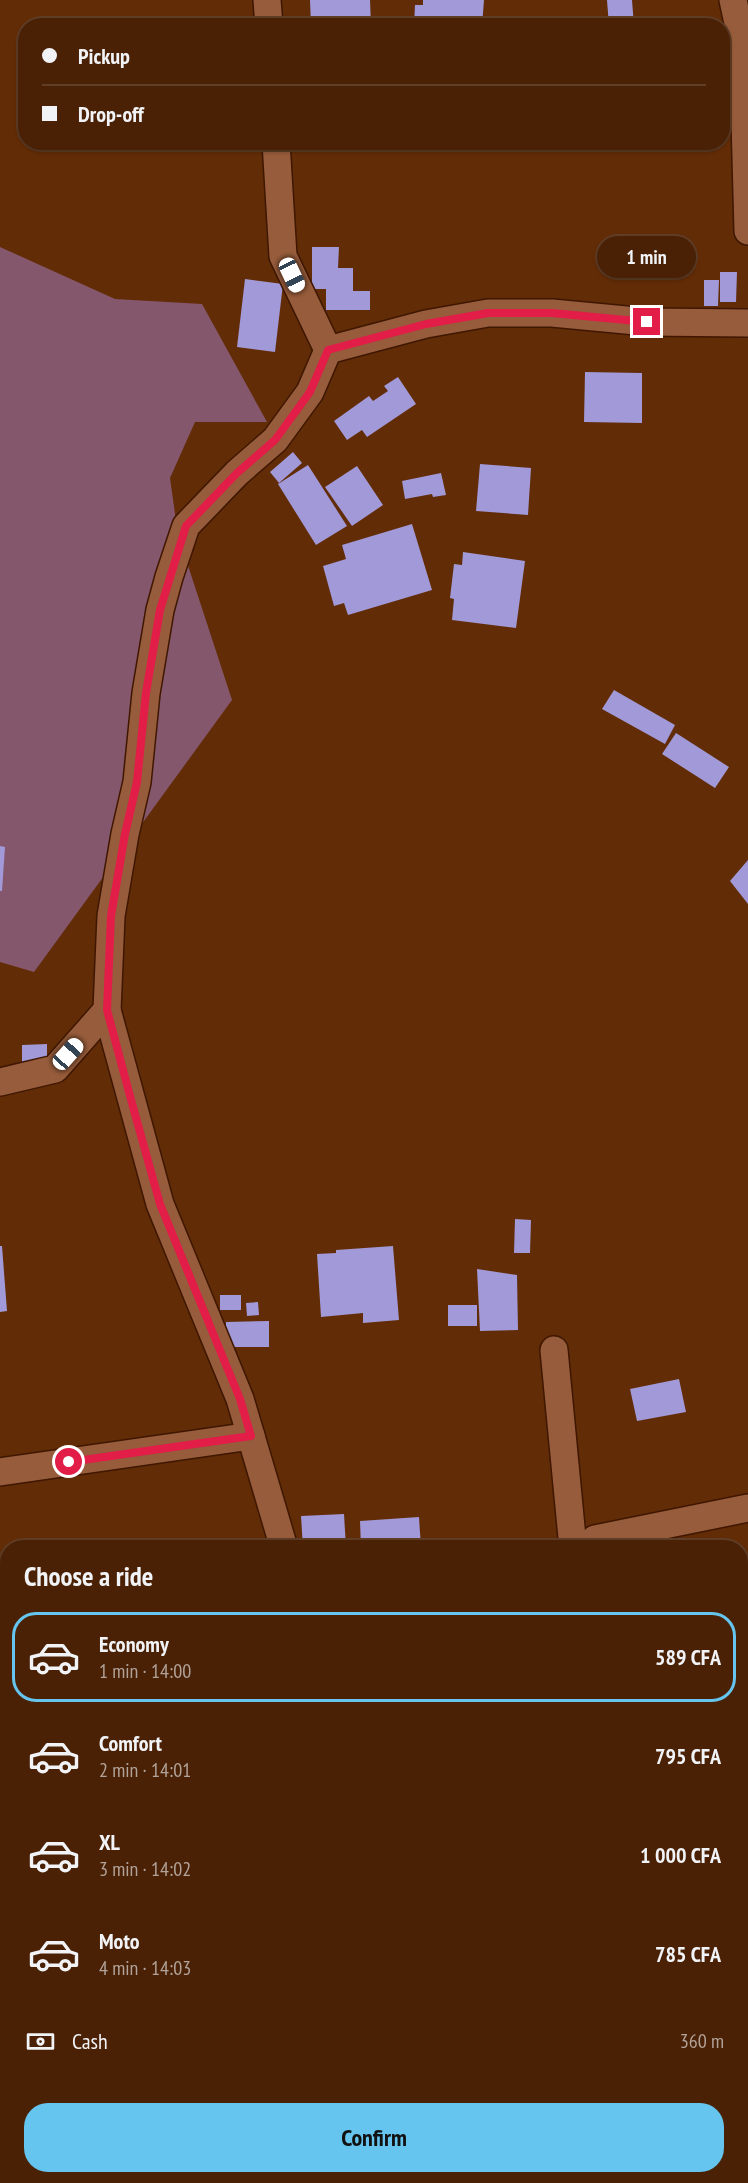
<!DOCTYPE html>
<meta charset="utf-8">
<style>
body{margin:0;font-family:"PT Sans Narrow",sans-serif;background:#51290f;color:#f1f3f6;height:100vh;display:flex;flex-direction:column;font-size:22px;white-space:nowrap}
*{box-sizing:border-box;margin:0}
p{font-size:20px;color:#b2a39a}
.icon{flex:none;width:33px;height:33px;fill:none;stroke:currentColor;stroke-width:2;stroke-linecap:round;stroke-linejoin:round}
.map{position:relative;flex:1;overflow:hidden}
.drawer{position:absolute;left:0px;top:1540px;width:748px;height:644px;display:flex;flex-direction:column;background:#4a2105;border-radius:24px 24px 0 0;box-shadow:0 2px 4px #0004,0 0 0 2px #613e27}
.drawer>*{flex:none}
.banner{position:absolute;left:18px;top:18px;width:712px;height:132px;border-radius:24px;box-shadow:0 2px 4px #0004,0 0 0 2px #613e27;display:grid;align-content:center;height:132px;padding:0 24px;background:#4a2105}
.end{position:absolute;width:27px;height:27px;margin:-14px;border:8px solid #e11d48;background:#fff;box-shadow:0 0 0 3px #fff}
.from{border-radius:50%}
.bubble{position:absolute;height:42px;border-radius:21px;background:#4a2105;box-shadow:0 2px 4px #0004,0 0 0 2px #613e27;font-size:20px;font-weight:700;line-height:42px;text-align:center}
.car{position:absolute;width:18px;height:36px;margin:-18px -9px;border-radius:8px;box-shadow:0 0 4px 2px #0007;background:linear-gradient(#fff 24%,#345 0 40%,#fff 0 76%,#345 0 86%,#fff 0)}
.banner b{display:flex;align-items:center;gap:21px;height:57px;font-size:22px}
.banner b+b{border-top:2px solid #613e27}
.banner i{width:15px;height:15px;background:#f1f3f6}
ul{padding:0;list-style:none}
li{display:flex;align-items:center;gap:18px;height:90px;margin:0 12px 9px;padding:0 12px;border:3px solid transparent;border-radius:24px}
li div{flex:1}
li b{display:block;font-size:22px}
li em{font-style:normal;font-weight:700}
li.selected{border-color:#65c5ee}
li>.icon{width:54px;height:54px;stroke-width:1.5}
h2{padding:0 24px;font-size:27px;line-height:72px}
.pay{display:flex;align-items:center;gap:15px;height:66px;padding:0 24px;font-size:22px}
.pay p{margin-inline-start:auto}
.primary-button{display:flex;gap:12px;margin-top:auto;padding:12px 24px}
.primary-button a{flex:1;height:69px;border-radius:24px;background:#65c5ee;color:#111;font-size:24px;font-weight:700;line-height:69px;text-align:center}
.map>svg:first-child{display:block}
.green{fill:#85576d}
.building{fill:#a199d8}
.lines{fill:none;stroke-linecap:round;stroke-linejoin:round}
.street-casing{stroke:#3f1700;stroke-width:30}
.street{stroke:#975c3b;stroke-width:27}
.route{stroke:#e11d48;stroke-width:8}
</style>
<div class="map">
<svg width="748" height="2183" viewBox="0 0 748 2183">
<rect width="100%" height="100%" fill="#622c07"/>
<g class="green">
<polygon points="0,247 115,299 202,304 267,422 195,422 170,478 178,535 232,700 34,972 0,962"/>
<polygon points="0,1837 8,1879 8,2176 61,2177 63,2183 0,2183"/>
</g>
<g class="building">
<polygon points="310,0 370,0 371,26 311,26"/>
<polygon points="423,0 484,0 482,26 414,26 415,5 423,5"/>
<polygon points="607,0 632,0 634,26 609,26"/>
<polygon points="312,247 339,247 338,268 353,268 353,291 370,291 370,310 326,310 326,289 312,289"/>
<polygon points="720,272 737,272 736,302 720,302"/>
<polygon points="245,279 283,284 275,352 237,347"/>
<polygon points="704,280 719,280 718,306 704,306"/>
<polygon points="585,372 642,373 642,423 584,422"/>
<polygon points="398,377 416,404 367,437 362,430 347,440 334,421 369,396 373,401 388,391 384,386"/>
<polygon points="293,452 302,463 279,483 270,472"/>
<polygon points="480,464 531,468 528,515 476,511"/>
<polygon points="308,465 347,526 316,545 278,484"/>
<polygon points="357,466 383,505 352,526 325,487"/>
<polygon points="441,473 446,495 433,497 432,494 405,499 402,481"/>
<polygon points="412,524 432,590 348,615 344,603 334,606 323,566 346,559 342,545"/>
<polygon points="463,552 525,561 516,628 452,620 454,599 450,598 454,564 462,565"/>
<polygon points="614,690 675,725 665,744 602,709"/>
<polygon points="676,733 729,767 715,788 662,754"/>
<polygon points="0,846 5,847 2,891 0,891"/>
<polygon points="748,860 748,904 730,881"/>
<polygon points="47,1044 47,1068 22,1068 22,1045"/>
<polygon points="515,1219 531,1220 530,1253 514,1253"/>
<polygon points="0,1246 2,1246 7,1311 0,1312"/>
<polygon points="393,1246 399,1320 363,1323 363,1313 321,1317 317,1254 336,1253 336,1250"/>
<polygon points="477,1269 517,1275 518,1330 480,1331"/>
<rect x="220" y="1295" width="21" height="15"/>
<polygon points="258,1302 259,1315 247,1316 246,1303"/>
<rect x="448" y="1305" width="29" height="21"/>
<polygon points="269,1321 269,1347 226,1347 226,1322"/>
<polygon points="679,1379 686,1412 637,1421 630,1389"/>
<polygon points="344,1514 346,1548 303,1548 301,1516"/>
<polygon points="419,1517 421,1548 361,1548 360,1521"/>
<rect x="359" y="2178" width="76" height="5"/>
</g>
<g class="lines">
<defs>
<g id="street">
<polyline points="267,0 269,26"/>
<polyline points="733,0 743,46 748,231"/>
<polyline points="276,142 283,256 328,350"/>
<polyline points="107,1010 160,1204 240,1399 284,1548"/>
<polyline points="0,1082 55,1069 107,1010 111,916 125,834 137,782 146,693 160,610 169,577 186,526 237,473 275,440 310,392 328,350 426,324 488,313 552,313 647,322 748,323"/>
<polyline points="554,1350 573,1548"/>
<polyline points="0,1472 251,1436"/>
<polyline points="591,1548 595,1539 748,1508"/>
<polyline points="741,2073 748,2073"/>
</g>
</defs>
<use href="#street" class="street-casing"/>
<use href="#street" class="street"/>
</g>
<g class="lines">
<polyline class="route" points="69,1462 251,1436 240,1399 160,1204 130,1096 107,1010 111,916 125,834 137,782 146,693 160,610 186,526 237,473 275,440 310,392 328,350 426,324 488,313 552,313 647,322"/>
</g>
</svg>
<i class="end from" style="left:69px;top:1462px"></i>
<i class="end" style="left:647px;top:322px"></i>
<div class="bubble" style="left:597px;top:236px;width:99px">1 min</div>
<i class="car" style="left:292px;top:275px;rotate:155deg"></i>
<i class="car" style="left:68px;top:1054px;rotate:42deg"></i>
<div class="banner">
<b><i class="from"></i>Pickup</b>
<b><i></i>Drop-off</b>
</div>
<section class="drawer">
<h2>Choose a ride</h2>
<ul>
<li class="selected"><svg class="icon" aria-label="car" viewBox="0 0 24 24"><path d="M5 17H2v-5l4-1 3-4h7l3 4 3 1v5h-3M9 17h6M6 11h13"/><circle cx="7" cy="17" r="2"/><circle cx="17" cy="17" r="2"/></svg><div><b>Economy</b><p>1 min · 14:00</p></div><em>589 CFA</em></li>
<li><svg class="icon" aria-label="car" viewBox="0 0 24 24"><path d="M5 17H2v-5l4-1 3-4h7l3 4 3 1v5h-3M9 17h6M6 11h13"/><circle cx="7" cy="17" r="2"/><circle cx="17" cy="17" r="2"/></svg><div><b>Comfort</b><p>2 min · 14:01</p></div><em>795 CFA</em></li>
<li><svg class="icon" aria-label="car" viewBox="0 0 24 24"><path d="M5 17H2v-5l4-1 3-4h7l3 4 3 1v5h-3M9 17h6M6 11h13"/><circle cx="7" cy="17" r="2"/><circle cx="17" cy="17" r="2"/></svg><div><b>XL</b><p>3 min · 14:02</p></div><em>1 000 CFA</em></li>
<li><svg class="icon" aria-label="car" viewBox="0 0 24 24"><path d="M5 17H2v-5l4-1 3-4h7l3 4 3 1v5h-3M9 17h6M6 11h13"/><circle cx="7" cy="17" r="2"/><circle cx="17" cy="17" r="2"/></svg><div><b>Moto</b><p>4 min · 14:03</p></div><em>785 CFA</em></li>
</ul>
<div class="pay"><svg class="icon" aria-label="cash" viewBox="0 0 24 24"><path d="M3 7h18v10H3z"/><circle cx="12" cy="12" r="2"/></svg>Cash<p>360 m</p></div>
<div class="primary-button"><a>Confirm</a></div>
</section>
</div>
